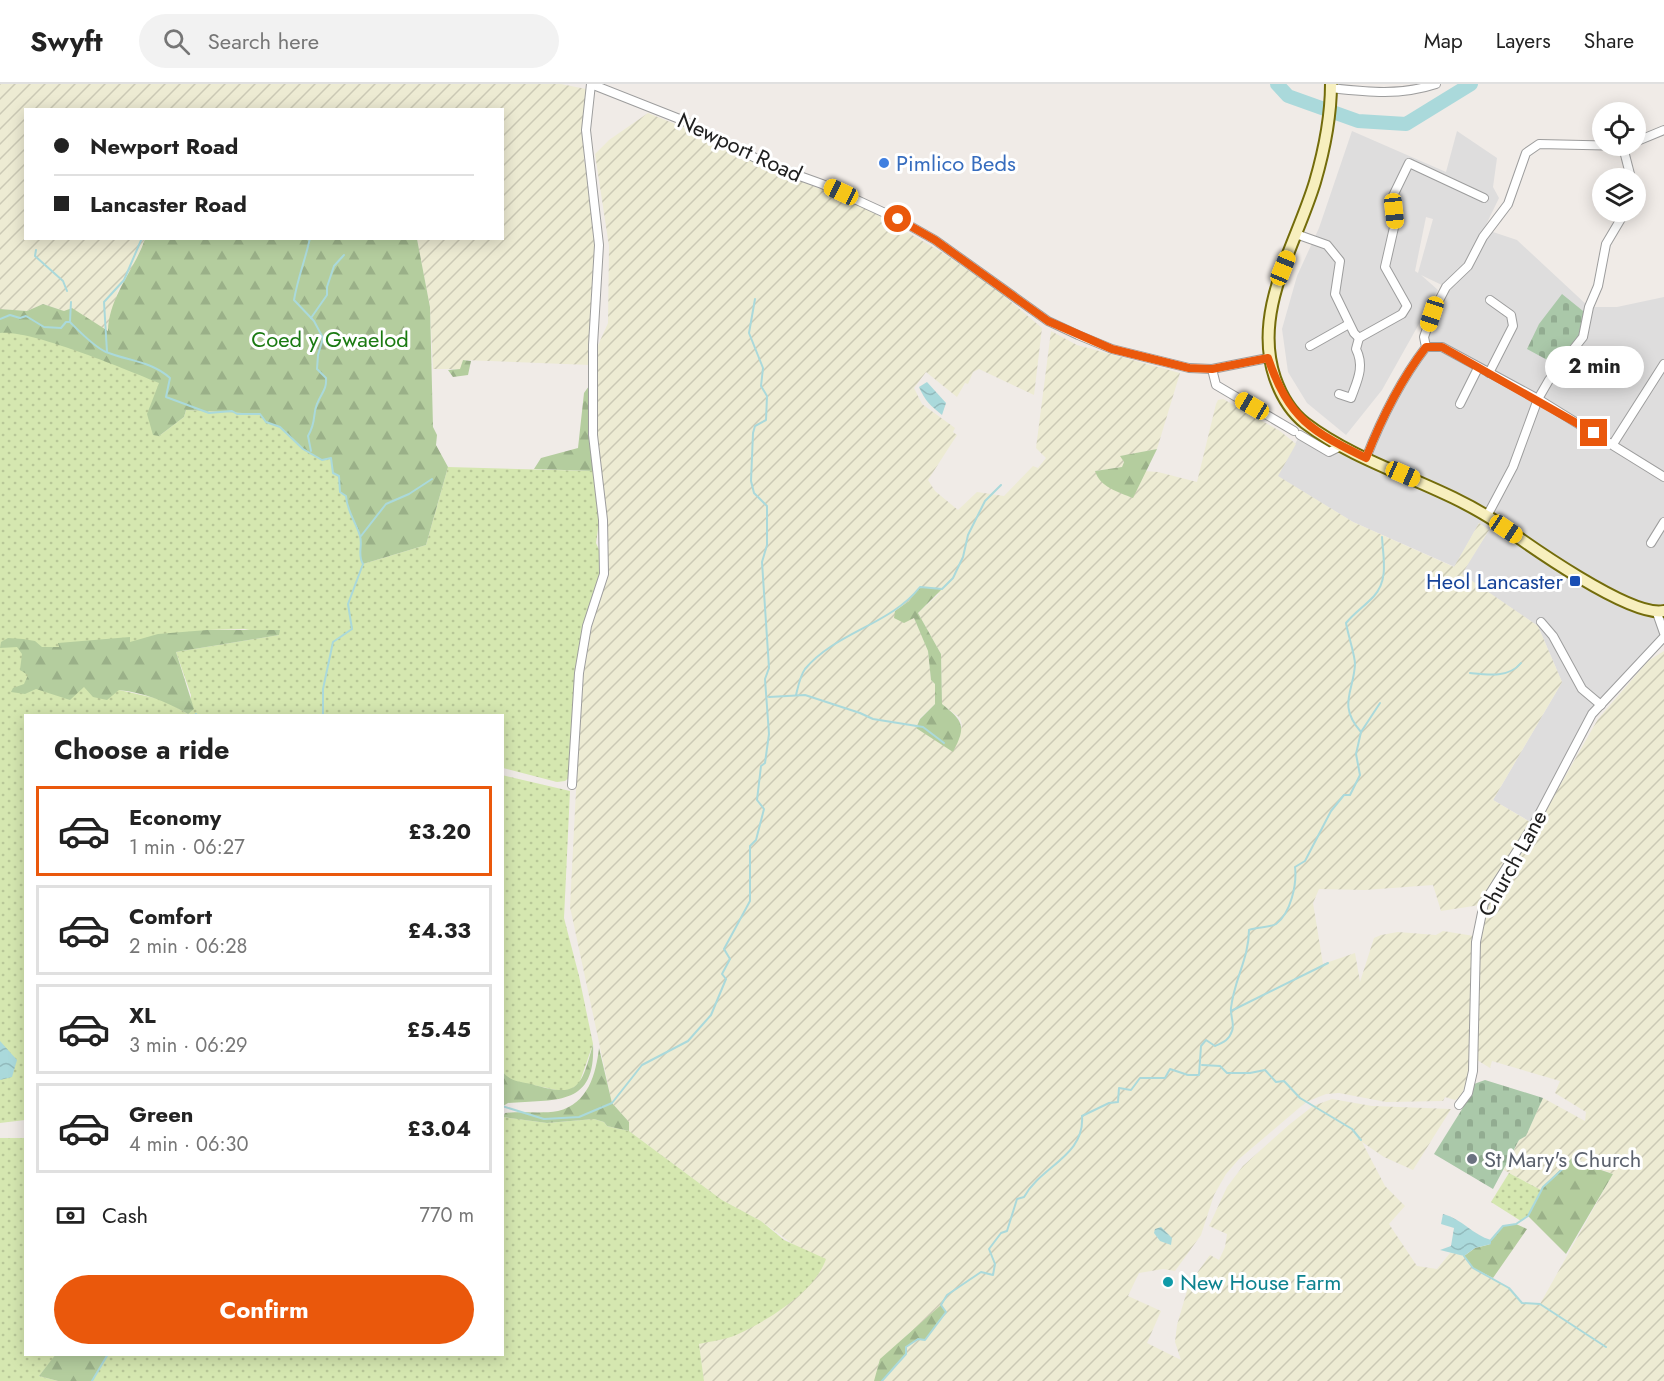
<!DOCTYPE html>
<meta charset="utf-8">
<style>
body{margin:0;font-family:Jost,sans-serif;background:#f2f2f2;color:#222;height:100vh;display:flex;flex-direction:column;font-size:22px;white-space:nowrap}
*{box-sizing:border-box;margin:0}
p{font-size:20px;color:#767676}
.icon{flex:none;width:33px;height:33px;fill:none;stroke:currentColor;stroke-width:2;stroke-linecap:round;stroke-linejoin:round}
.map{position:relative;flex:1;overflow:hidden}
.panel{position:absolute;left:24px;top:630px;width:480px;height:642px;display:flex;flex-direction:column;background:#fff;border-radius:0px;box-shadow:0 3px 15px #0003}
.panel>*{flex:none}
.guide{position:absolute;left:24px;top:24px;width:480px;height:132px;border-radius:0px;box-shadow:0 3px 15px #0003;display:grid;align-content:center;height:132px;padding:0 30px;background:#fff}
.buttons{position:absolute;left:1592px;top:18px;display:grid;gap:12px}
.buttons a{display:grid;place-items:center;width:54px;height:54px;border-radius:50%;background:#fff;box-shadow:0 3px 15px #0003;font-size:30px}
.end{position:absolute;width:27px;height:27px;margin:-14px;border:8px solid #ea580c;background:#fff;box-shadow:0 0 0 3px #fff}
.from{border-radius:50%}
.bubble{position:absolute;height:42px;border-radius:21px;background:#fff;box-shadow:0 3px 15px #0003;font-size:20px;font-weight:700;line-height:42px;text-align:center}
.car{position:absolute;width:18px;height:36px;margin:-18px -9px;border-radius:8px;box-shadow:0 0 4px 2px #0007;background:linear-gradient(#f5c518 24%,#345 0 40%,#f5c518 0 76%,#345 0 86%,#f5c518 0)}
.guide b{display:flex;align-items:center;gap:21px;height:57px;font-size:22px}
.guide b+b{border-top:2px solid #e0e0e0}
.guide i{width:15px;height:15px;background:#222}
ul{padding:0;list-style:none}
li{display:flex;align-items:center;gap:18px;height:90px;margin:0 12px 9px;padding:0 18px;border:3px solid #e0e0e0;border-radius:0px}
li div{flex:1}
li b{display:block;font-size:22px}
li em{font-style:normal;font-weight:700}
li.selected{border-color:#ea580c}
li>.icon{width:54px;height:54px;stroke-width:1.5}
h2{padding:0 30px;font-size:27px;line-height:72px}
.pay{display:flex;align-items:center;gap:15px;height:66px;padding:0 30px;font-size:22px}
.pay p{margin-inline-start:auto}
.primary-button{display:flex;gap:12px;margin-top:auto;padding:12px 30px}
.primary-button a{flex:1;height:69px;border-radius:36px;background:#ea580c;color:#fff;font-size:24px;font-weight:700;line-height:69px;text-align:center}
header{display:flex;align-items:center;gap:36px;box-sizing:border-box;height:84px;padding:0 30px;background:#fff;border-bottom:2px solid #e0e0e0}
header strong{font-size:28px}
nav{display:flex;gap:33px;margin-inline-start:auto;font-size:21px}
.search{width:420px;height:54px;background:#f2f2f2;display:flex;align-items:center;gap:15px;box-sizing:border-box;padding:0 21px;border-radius:33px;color:#767676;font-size:22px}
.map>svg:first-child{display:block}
.residential{fill:#dedddd;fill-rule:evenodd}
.farmland{fill:url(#farmland-furrows);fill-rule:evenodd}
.grass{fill:url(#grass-dots);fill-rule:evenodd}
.forest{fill:url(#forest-firs)}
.cemetery{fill:url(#cemetery-stones)}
.water{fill:url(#water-waves)}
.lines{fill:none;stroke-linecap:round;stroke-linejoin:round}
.stream{stroke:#aad9db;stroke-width:2}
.river{stroke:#aad9db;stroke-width:14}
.street-casing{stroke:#9d9d9d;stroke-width:10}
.secondary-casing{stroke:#736c0b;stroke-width:14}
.street{stroke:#fff;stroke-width:8}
.secondary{stroke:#f7efbe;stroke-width:10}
.route{stroke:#ea580c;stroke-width:8}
.shop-dot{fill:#3f7fe0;stroke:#fff;stroke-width:2}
.transit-dot{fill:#1a4fb4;stroke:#fff;stroke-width:2}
.worship-dot{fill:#6b7280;stroke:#fff;stroke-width:2}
.culture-dot{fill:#0f9aa8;stroke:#fff;stroke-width:2}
.labels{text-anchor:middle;stroke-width:6;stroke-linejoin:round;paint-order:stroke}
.street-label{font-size:22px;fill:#202020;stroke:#fff}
.shop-label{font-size:22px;fill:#366cbe;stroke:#fff;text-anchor:start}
.park-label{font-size:22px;fill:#1b7a12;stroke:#fff}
.transit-label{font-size:22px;fill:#164399;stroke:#fff;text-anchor:end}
.worship-label{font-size:22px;fill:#5b616d;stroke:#fff;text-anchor:start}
.culture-label{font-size:22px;fill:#0d838f;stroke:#fff;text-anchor:start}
</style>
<header>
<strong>Swyft</strong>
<div class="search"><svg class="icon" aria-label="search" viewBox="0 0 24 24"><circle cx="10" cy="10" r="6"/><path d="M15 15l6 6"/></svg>Search here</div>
<nav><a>Map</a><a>Layers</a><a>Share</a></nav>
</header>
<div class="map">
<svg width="1664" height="1297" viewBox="0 0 1664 1297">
<defs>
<pattern id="farmland-furrows" width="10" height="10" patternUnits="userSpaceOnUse" patternTransform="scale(1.5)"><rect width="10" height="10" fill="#edebd3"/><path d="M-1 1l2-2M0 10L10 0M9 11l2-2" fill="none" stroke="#cbc9b5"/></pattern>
<pattern id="grass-dots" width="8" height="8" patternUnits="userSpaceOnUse" patternTransform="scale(1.5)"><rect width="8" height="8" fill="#d5e7b0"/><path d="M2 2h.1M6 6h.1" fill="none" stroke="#b7c697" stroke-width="1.8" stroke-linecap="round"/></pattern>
<pattern id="forest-firs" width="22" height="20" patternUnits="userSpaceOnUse" patternTransform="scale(1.5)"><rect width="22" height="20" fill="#b4cd9e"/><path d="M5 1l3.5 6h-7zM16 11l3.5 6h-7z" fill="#9ab088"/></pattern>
<pattern id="cemetery-stones" width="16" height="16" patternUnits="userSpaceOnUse" patternTransform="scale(1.5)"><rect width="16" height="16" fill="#aac8a9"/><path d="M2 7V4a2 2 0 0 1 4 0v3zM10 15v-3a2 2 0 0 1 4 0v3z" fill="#92ac91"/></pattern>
<pattern id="water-waves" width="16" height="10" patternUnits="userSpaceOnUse" patternTransform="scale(1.5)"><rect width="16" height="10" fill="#aad9db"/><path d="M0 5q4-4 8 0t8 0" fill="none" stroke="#92babc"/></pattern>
</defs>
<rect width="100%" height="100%" fill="#f0ebe7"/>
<path class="residential" d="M 1352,47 L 1446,88 L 1457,47 L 1497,74 L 1493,103 L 1499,114 L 1484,145 L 1517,156 L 1589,223 L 1617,223 L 1664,213 L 1664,553 L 1592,630 L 1534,740 L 1493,716 L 1562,598 L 1538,542 L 1461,490 L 1489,446 L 1479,439 L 1455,483 L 1353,438 L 1277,392 L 1300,351 L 1329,368 L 1341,362 L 1366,373 L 1374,352 L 1426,263 L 1424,253 L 1446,203 L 1421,191 L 1438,206 L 1382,306 L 1346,351 L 1307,319 L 1288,288 L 1282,245 L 1297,192 L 1319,144 ZM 1426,133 L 1433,135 L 1418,189 L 1415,187 Z"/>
<g class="farmland">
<polygon points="0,0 561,0 586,5 584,76 590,97 595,142 590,281 463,276 461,285 433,285 430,223 417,155 502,154 502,26 26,26 26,154 145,155 129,192 118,206 108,247 72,225 64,227 43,220 27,227 0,225"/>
<path d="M 648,29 L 685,44 L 736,71 L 855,119 L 876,130 L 943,169 L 997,206 L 1042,244 L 1034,311 L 979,285 L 973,288 L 968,300 L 965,299 L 957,313 L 926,288 L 914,304 L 922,320 L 955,344 L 953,348 L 957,351 L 928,396 L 935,407 L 958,426 L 977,408 L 1004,412 L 1033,382 L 1038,384 L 1046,374 L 1036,364 L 1051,247 L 1077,261 L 1180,289 L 1157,365 L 1121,372 L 1124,378 L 1122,383 L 1095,387 L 1133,413 L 1144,387 L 1158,388 L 1197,398 L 1216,320 L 1218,316 L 1223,315 L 1280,347 L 1296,360 L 1278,392 L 1353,438 L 1454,483 L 1479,439 L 1489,446 L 1462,490 L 1538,542 L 1562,598 L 1493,716 L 1530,738 L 1480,821 L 1441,827 L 1433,801 L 1365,806 L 1319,805 L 1313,819 L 1323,880 L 1355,869 L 1360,898 L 1374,854 L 1381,851 L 1398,848 L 1436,851 L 1443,847 L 1474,852 L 1469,990 L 1461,1013 L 1455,1016 L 1445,1013 L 1443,1017 L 1386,1018 L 1339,1009 L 1326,1010 L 1306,1018 L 1239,1075 L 1226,1090 L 1214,1111 L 1201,1151 L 1175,1187 L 1163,1185 L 1139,1189 L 1128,1212 L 1161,1227 L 1147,1259 L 1181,1276 L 1175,1258 L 1177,1241 L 1189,1200 L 1210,1171 L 1219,1176 L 1225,1163 L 1227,1150 L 1209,1142 L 1227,1103 L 1243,1082 L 1290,1040 L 1313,1022 L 1332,1015 L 1372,1022 L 1451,1025 L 1413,1086 L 1384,1073 L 1362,1058 L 1385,1102 L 1405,1122 L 1389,1140 L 1417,1182 L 1437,1185 L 1451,1168 L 1464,1172 L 1473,1184 L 1509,1204 L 1522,1219 L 1540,1220 L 1613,1090 L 1573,1073 L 1541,1106 L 1504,1086 L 1519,1056 L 1526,1052 L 1543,1014 L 1585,1037 L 1586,1028 L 1555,1009 L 1560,997 L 1492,977 L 1490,984 L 1477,976 L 1480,853 L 1486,823 L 1506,796 L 1598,635 L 1648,577 L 1664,567 L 1664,1297 L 882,1297 L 906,1263 L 918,1255 L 925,1256 L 945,1228 L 910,1248 L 898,1260 L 874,1297 L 704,1297 L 699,1260 L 797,1163 L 761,1137 L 722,1116 L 629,1047 L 629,1038 L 612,1019 L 570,823 L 582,590 L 590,544 L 607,496 L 607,437 L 597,350 L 596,266 L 608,239 L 609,162 L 595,70 L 609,56 ZM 940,509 L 918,529 L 941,570 L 942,620 L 960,634 L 962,641 L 959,655 L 916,644 L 920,634 L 935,620 L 935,600 L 931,596 L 928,566 L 914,534 L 895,527 L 909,517 Z"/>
</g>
<g class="grass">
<path d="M 0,235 L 160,285 L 159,352 L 184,333 L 186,326 L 260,330 L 266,338 L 280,343 L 303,365 L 315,372 L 331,374 L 333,389 L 339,392 L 340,408 L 346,412 C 347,428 356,438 360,452 C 363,462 357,471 363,480 L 426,461 L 448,383 L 594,387 L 600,431 L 596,459 L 600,468 L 600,491 L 574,601 L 571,692 L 565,697 L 557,698 L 503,684 L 502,632 L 26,632 L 25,1036 L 0,1039 ZM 244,545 L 279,551 L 176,568 L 191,611 L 188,630 L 164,616 L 119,606 L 207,546 Z"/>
<polygon points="502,691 570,707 564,834 579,892 593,960 579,1000 566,1008 509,996 503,988"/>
<path d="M 503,1033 L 547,1039 L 594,1035 L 604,1038 L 607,1042 L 629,1047 L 722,1116 L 761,1137 L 784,1156 L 826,1175 C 815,1208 767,1237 736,1251 C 725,1256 711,1257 699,1260 L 704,1297 L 92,1297 L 108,1271 L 502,1270 Z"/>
<polygon points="0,1054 25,1054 26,1270 56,1271 39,1292 58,1297 0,1297"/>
<polygon points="1509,1089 1541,1106 1528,1132 1521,1137 1491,1118"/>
</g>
<g class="forest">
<path d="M 145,155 L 417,155 L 430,223 L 433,343 L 437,351 L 436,361 L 448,383 L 426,461 L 363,480 C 357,471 363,462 360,452 C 357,438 347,428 346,412 L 340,408 L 339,393 L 333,389 L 331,374 L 322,376 L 303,365 L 280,343 L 266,338 L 260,330 L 186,326 L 184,333 L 159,352 L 153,351 L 147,330 L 159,299 C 127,286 30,245 0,249 L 0,225 L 27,227 L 43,220 L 64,227 L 72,224 L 108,247 C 109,212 134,187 145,155 Z"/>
<polygon points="463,276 471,277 468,291 453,293 448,286 460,285"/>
<polygon points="589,302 590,358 594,387 534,385 541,374 578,364 584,309"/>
<path d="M 1157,365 L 1133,414 C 1118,408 1100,403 1095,387 L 1122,383 L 1124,378 L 1120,372 Z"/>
<path d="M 920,503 L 942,505 L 918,529 L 941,570 L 942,620 C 963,637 967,642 953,668 L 916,644 L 920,635 L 935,620 L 935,600 L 931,596 L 928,567 L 914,534 L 904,539 L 894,534 L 895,527 L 909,517 Z"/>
<path d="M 207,546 L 280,546 L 279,551 L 176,568 L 194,625 L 188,630 C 165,617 145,609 119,606 L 107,616 L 93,613 L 84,603 L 70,616 L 36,605 L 25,610 L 11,608 L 13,604 L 24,600 L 28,591 L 20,586 L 22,570 L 17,563 L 0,564 L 1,558 L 8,554 L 23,555 L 35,557 L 42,563 L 59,563 L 58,559 L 130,553 L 130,558 L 158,550 Z"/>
<path d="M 593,960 C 596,1023 556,1015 508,1019 L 503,1022 L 503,988 C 511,998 519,997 531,1000 C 578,1014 581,1005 593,960 Z"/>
<path d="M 599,964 L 612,1019 L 629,1038 L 629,1047 L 607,1042 L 604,1038 L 594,1035 L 547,1039 L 503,1033 L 505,1029 C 522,1027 542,1030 558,1027 C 588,1020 596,990 599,964 Z"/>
<polygon points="1573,1073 1589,1082 1613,1090 1566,1170 1528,1132 1543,1103"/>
<polygon points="1516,1140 1527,1145 1493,1194 1473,1184 1464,1172 1475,1164 1491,1160 1491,1156 1503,1142"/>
<polygon points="941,1221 946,1228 925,1256 918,1255 906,1263 906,1270 882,1297 874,1297 880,1275"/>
<polygon points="56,1270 108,1270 108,1271 92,1297 58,1297 39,1292"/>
</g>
<g class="cemetery">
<polygon points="1562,210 1588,231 1583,253 1567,276 1558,269 1551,278 1527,265 1539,240"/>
<polygon points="1485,996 1543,1014 1526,1052 1519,1056 1493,1105 1434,1070 1469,1014 1474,1000"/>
</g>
<g class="water">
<path d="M 927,298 L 946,319 L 942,331 C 931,322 925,317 919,303 Z"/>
<polygon points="0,957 17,976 12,993 0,996"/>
<path d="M 1443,1130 C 1462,1135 1473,1151 1491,1156 L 1491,1160 L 1475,1164 L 1464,1172 L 1440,1166 L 1451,1162 L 1454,1144 L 1441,1140 Z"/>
<polygon points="1161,1143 1172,1154 1171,1161 1160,1157 1154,1149 1155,1145"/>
</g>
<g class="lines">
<g class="stream">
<path d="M 310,154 C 305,177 298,193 294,216 L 314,237 L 323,254 L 318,271 L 317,285 L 326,294 C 327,306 321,309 317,320 C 312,332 317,336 308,352 L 311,367"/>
<polyline points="36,166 35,172 63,197 67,207"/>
<polyline points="311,234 327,211 327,203 334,182 344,171"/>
<path d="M 0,235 L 10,231 L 20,234 L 26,232 L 44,243 L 61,244 L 66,238 L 70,238 C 80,248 93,262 106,268 C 128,277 151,277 170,294 L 166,313 L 209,329 L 232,327 L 237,330 L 260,330 L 266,338 L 280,343 L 303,365 L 322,376 L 331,374 L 333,389 L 339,392 L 340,408 L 346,412 C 347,428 356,438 360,452 C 363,462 357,471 363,480 L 348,520 L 352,545 L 333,558 L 323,605 L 323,632"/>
<polyline points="70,237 71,218"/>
<polyline points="107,268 104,218 124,196 142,154"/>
<polyline points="361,452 386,420 409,410 432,395"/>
<path d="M 1470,589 C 1488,591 1509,594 1521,579"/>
<path d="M 796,611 C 798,603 800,592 805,585 C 836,548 890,541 920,503 L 942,505 L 953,494 L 963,473 L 968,451 L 985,417 L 1001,401"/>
<polyline points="769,613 805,611 860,629 873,635 923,643 944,659"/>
<polyline points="196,630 197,632"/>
<path d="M 1361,648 C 1337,621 1354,607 1355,580 C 1355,571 1348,551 1346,539 C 1355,528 1365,522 1374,512 C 1389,496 1383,473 1382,453"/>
<polyline points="1231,927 1328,879"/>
<polyline points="1202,981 1220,982 1227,989 1250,989 1265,986 1276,998 1284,997 1300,1014 1352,1045 1361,1056"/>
<polyline points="502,1022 544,1035 579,1033 612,1019 642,981 688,957 711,931 726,895 722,890 730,875 724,865 750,817 750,762 756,756 764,725 757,716 761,682 765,679 769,650 765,595 769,584 762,478 767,461 767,422 754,409 751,397 753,349 755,342 766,336 767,312 761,302 763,284 749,249 755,215"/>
<polyline points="1491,1156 1503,1142 1516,1140 1528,1132 1543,1103 1568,1080"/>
<polyline points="1464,1172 1473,1184 1509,1204 1522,1219 1540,1220 1606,1263"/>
<polyline points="92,1297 108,1270"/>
<path d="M 882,1297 L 906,1270 L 906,1263 L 918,1255 L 925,1256 L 946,1228 L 941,1221 L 947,1211 L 981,1188 L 993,1191 L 995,1180 L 989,1165 L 1001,1149 L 1007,1147 L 1017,1115 L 1024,1113 C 1041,1082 1085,1072 1082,1032 L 1109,1019 L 1118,1018 L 1119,1004 L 1131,1006 L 1140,994 L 1165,994 L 1170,985 L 1188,991 L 1199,991 L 1201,962 L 1206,956 L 1215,962 C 1224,958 1229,956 1232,947 C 1235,940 1230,932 1231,924 C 1234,896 1249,874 1249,846 C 1257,843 1269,844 1276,840 C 1291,829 1297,800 1295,783 L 1305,777 L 1331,727 L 1344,711 L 1350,711 L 1360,691 L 1356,670 L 1361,648 L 1380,619"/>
</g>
<polyline class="river" points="1277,0 1288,12 1358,37 1406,40 1471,0"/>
<defs>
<g id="street">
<path d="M 1331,4 C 1367,8 1400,12 1436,0"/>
<polyline points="1635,58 1664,46"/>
<polyline points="1623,63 1631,94"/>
<polyline points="1296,150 1327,161 1340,177 1335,210 1354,249 1359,254"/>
<polyline points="1359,254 1402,230 1407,222 1385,183 1395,139 1392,114 1409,79 1484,114"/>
<polyline points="1310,262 1349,240"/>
<polyline points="1426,263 1442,263 1538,315 1664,393"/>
<polyline points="1212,285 1216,301 1294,347"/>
<polyline points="1489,289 1513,242 1511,231 1490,216"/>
<path d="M 1339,310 L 1351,314 C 1357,297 1365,283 1356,265 L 1359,254"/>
<polyline points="1460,320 1478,284"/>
<polyline points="1300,351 1329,368 1341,362"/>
<polyline points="1613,360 1664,280"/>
<path d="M 1366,374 C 1382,333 1400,297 1426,263 L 1424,253 L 1432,230 L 1446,203 L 1468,182 L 1483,153 L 1508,120 L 1526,69 L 1539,60 L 1627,62"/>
<polyline points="1487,432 1513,383 1538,315 1549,296 1583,253 1589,223 1598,202 1606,160 1625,128"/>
<polyline points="1651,459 1664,438"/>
<polyline points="1657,529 1664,549"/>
<polyline points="1541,538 1553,552 1582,605 1601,621"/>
<polyline points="572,701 579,589 587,542 604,490 603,436 593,351 593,261 599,161 586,46 591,0 682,36 769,81 822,100 898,135 935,156 1048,237 1078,251 1112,265 1189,284 1212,285 1268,274"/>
<polyline points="1459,1021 1468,1009 1473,987 1476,858 1484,819 1534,740 1592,630 1664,553"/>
</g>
<path id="secondary" d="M 1331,0 C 1331,33 1324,67 1315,98 C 1296,161 1252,227 1275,294 C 1281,311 1291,328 1305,339 C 1363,383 1437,398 1498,439 C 1527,460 1631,534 1664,527"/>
</defs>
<use href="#street" class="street-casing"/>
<use href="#secondary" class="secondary-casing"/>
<use href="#street" class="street"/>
<use href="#secondary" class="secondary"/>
</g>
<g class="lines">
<path class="route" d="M 898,135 L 935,156 L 1048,237 L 1112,265 L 1189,284 L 1212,285 L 1268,274 C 1289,335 1311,347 1366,374 C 1382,333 1400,297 1426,263 L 1442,263 L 1594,349"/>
</g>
<circle class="shop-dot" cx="884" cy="79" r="6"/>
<rect class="transit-dot" x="1569" y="491" width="12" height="12" rx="3"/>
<circle class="worship-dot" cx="1472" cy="1075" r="6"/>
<circle class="culture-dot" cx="1168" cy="1198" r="6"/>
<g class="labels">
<g class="street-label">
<text transform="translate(740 63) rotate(25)" y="8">Newport Road</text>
<text transform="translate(1512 779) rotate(-61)" y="8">Church Lane</text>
</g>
<g class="shop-label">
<text x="896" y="87">Pimlico Beds</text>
</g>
<g class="park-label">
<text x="330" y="263">Coed y Gwaelod</text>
</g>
<g class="transit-label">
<text x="1563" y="505">Heol Lancaster</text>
</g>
<g class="worship-label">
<text x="1484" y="1083">St Mary's Church</text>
</g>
<g class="culture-label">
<text x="1180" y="1206">New House Farm</text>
</g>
</g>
</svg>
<div class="buttons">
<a><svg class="icon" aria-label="locate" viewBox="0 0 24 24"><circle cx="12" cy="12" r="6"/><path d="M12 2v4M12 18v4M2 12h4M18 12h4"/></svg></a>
<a><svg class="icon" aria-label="layers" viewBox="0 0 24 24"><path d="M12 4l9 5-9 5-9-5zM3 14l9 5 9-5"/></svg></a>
</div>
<i class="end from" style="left:898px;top:135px"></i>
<i class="end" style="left:1594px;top:349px"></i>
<div class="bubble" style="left:1545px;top:262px;width:99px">2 min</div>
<i class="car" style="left:841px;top:108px;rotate:295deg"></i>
<i class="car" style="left:1394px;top:127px;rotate:174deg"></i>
<i class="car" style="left:1283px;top:184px;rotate:22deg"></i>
<i class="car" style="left:1432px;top:230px;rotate:198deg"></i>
<i class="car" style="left:1252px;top:322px;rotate:300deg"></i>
<i class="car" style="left:1403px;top:390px;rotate:114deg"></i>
<i class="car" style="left:1506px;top:445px;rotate:124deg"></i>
<div class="guide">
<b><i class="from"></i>Newport Road</b>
<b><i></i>Lancaster Road</b>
</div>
<section class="panel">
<h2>Choose a ride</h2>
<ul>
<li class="selected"><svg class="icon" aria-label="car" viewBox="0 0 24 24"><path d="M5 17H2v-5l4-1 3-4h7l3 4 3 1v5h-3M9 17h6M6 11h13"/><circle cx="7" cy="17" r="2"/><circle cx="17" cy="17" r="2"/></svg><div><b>Economy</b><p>1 min · 06:27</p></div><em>£3.20</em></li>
<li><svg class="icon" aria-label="car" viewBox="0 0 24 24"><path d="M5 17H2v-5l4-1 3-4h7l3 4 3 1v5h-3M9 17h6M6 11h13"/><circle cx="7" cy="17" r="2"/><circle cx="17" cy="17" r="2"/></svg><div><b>Comfort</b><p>2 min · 06:28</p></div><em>£4.33</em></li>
<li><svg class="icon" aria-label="car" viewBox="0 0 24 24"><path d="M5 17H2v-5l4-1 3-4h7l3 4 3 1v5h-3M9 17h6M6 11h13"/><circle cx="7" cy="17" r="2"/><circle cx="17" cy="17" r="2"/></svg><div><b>XL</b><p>3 min · 06:29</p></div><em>£5.45</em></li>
<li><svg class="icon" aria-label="car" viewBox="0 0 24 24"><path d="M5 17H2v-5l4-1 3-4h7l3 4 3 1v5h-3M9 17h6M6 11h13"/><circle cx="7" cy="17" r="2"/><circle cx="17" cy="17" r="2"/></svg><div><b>Green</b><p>4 min · 06:30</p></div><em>£3.04</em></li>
</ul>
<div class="pay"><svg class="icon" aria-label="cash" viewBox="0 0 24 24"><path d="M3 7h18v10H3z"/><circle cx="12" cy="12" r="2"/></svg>Cash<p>770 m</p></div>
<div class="primary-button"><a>Confirm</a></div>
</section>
</div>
